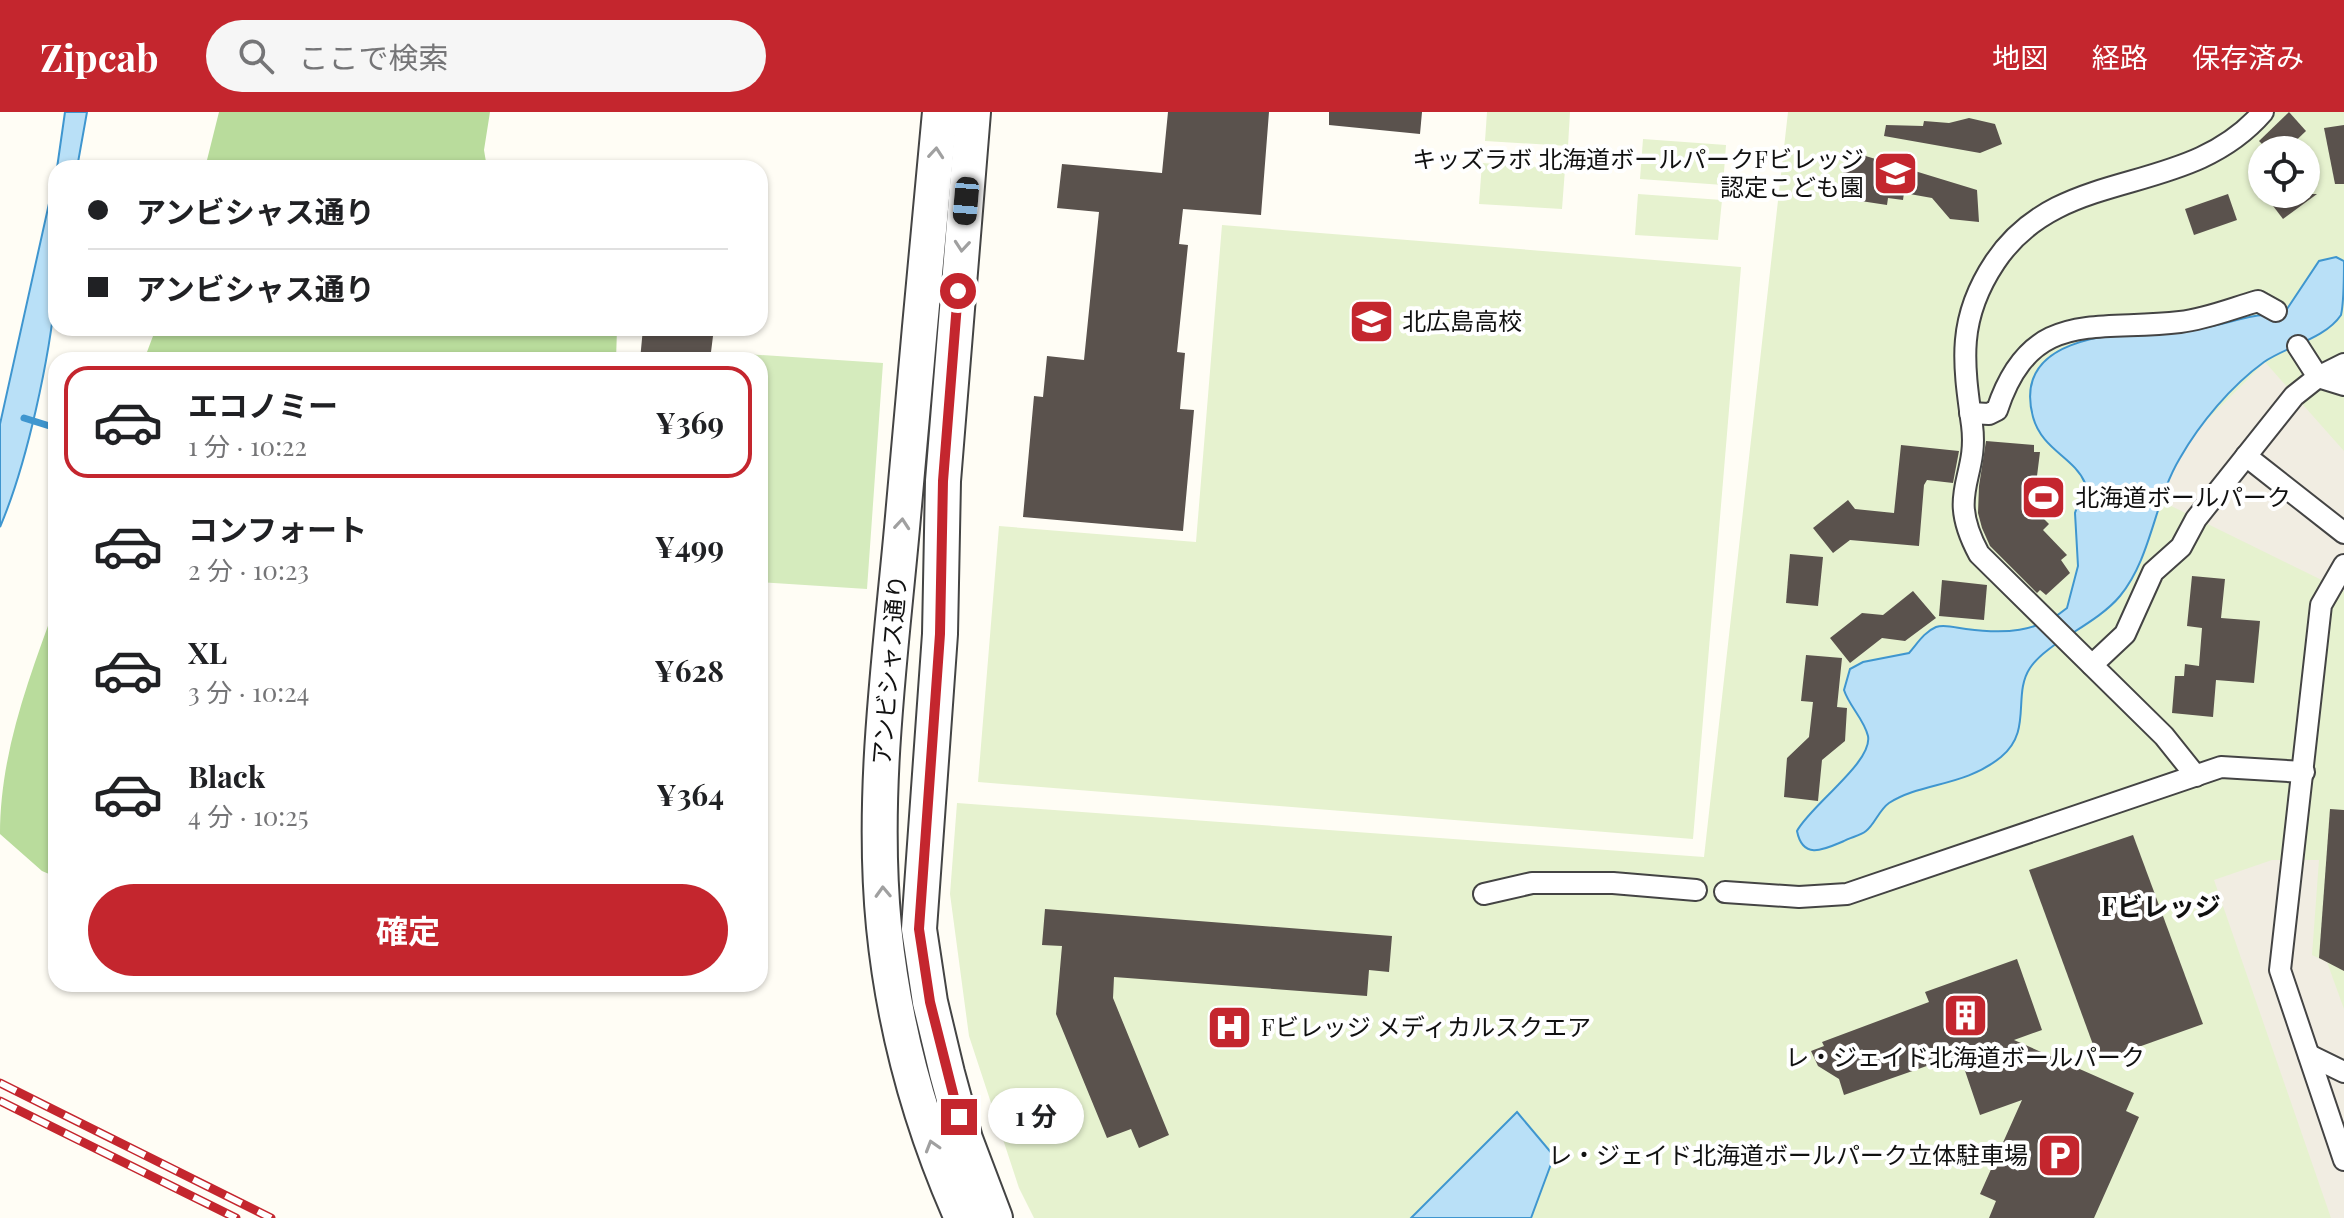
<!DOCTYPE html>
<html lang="ja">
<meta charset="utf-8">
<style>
body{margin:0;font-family:"Playfair Display","Noto Sans JP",serif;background:#f6f6f6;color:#202124;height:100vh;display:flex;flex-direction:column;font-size:30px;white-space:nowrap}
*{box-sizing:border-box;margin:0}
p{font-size:26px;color:#757577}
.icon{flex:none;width:44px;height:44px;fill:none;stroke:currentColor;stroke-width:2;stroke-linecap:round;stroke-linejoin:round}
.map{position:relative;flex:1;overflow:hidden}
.drawer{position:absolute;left:48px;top:240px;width:720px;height:640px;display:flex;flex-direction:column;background:#fff;border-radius:24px;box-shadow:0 2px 6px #0004}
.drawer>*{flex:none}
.top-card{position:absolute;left:48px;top:48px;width:720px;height:176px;border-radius:24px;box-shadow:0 2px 6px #0004;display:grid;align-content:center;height:176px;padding:0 40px;background:#fff}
.buttons{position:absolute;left:2248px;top:24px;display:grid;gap:16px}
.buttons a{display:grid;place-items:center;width:72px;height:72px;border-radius:50%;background:#fff;box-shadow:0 2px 6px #0004;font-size:40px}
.end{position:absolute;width:36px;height:36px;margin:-18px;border:10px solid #c4262e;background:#fff;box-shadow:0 0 0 4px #fff}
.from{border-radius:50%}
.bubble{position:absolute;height:56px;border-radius:28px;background:#fff;box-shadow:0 2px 6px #0004;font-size:26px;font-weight:700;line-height:56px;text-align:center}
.car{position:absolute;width:24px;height:48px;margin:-24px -12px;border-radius:10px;box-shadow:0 0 6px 2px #0007;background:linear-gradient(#222 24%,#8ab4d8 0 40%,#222 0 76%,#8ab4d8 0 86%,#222 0)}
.top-card b{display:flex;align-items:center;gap:28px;height:76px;font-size:30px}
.top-card b+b{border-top:2px solid #e0e0e0}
.top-card i{width:20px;height:20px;background:#202124}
ul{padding:14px 0 0;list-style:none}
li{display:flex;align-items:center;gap:24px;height:112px;margin:0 16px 12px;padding:0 24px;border:4px solid transparent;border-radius:24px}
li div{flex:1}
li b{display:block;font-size:30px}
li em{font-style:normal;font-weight:700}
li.on{border-color:#c4262e}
li>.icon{width:72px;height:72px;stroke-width:1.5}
.cta{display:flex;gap:16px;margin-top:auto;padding:16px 40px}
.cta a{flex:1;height:92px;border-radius:48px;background:#c4262e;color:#fff;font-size:32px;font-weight:700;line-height:92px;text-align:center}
header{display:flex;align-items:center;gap:48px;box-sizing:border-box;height:112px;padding:0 40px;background:#c4262e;color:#fff}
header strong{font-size:38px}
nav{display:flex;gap:44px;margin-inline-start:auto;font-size:28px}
.search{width:560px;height:72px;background:#f6f6f6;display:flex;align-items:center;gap:20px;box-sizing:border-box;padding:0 28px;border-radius:44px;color:#757577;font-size:30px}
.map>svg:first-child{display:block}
.green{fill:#d5ebbd}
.forest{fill:#b9dc9c}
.pitch{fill:#e6f2cf;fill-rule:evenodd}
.plaza{fill:#f1ede2}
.water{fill:#b9e0f7;stroke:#3f96cf;stroke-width:2}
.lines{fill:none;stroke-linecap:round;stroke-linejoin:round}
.stream{stroke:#3f96cf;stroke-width:7}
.building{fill:#5a524d}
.pedestrian-casing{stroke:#444;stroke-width:24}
.tertiary-casing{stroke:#444;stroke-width:38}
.pedestrian{stroke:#fff;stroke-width:20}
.tertiary{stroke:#fff;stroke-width:34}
.rail-casing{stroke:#c4262e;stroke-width:9}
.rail{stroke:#fff;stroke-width:6;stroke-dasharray:18;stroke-linecap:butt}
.oneway{stroke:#a0a0a0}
.route{stroke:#c4262e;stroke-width:10}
.labels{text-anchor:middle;stroke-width:8;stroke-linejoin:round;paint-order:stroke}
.poi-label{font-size:24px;fill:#111;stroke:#fff;text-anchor:start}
.street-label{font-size:24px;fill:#111;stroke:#fff}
.neighbourhood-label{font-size:26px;font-weight:bold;fill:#111;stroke:#fff}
</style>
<header>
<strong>Zipcab</strong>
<div class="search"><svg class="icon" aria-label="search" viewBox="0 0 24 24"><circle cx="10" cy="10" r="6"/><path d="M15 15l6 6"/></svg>ここで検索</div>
<nav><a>地図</a><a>経路</a><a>保存済み</a></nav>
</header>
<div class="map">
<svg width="2344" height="1106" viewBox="0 0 2344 1106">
<rect width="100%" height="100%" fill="#fffdf5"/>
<polygon class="green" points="745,242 883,251 867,477 760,470 760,248 745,248"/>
<g class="forest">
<polygon points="219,0 490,0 484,38 487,56 205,56"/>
<polygon points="156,216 617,216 616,248 144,248"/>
<path d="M 56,492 L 56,765 L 42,759 L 0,722 C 0,641 29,566 56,492 Z"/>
</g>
<g class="pitch">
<polygon points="1487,0 1570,0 1568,34 1485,29"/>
<path d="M 1788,0 L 2344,0 L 2344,1106 L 1034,1106 L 1019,1076 L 969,924 L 950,782 L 957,691 L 1704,745 ZM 2262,38 L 2306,38 L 2306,82 L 2262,82 Z"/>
<polygon points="1643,27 1726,33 1723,73 1640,67"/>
<polygon points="1482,51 1565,57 1562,97 1479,92"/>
<polygon points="1638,82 1722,88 1718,128 1635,123"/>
<polygon points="1222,113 1741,155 1693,727 978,670 999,414 1196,430"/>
</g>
<g class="plaza">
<polygon points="2265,250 2344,339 2344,479 2161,389 2179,346 2203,312"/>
<polygon points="2272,748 2319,748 2312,843 2327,850 2344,897 2344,1106 2331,1106 2214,768"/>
</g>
<g class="water">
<polygon points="65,0 87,0 77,56 57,56"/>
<path d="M 56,60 C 56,98 59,138 56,176 C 50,245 27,352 0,415 L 0,312 Z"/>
<path d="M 2336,145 L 2344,149 C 2344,163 2344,190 2341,203 C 2325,227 2287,234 2264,250 C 2231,274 2200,311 2180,346 C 2154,389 2152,445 2120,484 C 2096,513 2047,530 2030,556 C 2012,583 2033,619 2001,645 C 1964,675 1922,670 1889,691 C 1879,698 1875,712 1866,719 C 1860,724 1851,725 1844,729 C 1825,737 1803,749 1797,719 C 1811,693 1873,650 1868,624 C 1864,607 1849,594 1844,578 L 1850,557 L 1863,550 L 1909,541 C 1917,532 1924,520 1936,515 C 1945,512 1957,516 1966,517 C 2004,522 2037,521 2067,496 L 2078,454 L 2075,401 L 2085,371 C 2074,345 2042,338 2033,305 C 2008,212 2148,222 2201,216 C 2219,214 2237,207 2255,204 C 2266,202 2275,203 2285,200 L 2319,149 Z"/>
<polygon points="1517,1000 1554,1044 1531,1106 1411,1106"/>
</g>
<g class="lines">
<polyline class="stream" points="24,306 56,316"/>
</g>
<g class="building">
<polygon points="1168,0 1269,0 1261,103 1183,97 1179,132 1188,133 1177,240 1185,241 1180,297 1194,298 1183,419 1023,405 1034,284 1043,285 1047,244 1084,248 1099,100 1057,96 1062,52 1162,61"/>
<polygon points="1329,0 1422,0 1420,22 1329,13"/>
<polygon points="2289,0 2306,19 2286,38 2268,38 2259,29"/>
<polygon points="1969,6 1995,12 2002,32 1980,41 1884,24 1886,13 1923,14 1924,9 1949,11"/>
<polygon points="2344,13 2344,72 2335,72 2324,16"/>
<polygon points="1846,38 1977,78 1979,110 1950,107 1932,86 1904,81 1903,88 1888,86 1887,93 1841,86"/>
<polygon points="2228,82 2237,108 2194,123 2185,97"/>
<polygon points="2264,82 2317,82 2283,107"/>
<polygon points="643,216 714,216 710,248 640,248"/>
<polygon points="1986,329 2034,333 2034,340 2040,340 2033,396 2049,412 2043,418 2067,443 2061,448 2070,461 2046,483 2040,478 2037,481 1990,434 1982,416 1978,401 1979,374"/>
<polygon points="1901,333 1959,339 1953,371 1927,368 1924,373 1919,434 1850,428 1833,441 1813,416 1848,388 1855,397 1894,401"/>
<polygon points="1790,442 1823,445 1818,494 1786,491"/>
<polygon points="2192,464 2225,467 2221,506 2260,509 2254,571 2216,568 2213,605 2172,601 2175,564 2184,564 2185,552 2199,554 2202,516 2187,514"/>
<polygon points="1942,468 1987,473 1984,508 1939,504"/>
<polygon points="1913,479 1936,506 1905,529 1882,526 1850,551 1830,526 1862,501 1883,503"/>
<polygon points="1806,543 1842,546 1837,595 1847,596 1845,629 1822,648 1818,689 1784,685 1787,646 1809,625 1813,590 1801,589"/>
<polygon points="2330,697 2344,698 2344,859 2319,846"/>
<polygon points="2133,723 2203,912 2099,949 2029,758"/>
<polygon points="1045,797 1392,824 1389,860 1369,858 1367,884 1114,865 1113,886 1169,1023 1139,1036 1131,1017 1107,1026 1056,902 1062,834 1042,833"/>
<polygon points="2017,847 2042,918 2014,928 2134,981 2126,999 2139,1005 2094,1106 1989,1106 1996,1089 1980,1082 2022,988 1980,1003 1961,947 1943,954 1941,949 1844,983 1839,967 1818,954 1811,939 1824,934 1822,930 1929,890 1925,880"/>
</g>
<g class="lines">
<defs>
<g id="pedestrian">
<polyline points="2298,234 2318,265 2344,273"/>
<path d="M 1970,301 L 1989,302 L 1997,298 C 2031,195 2095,220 2180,210 C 2207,207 2233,196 2258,189 L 2276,199"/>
<polyline points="2246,344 2344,421"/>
<polyline points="2344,453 2321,493 2280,858 2344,1048"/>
<polyline points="2092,553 2125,522 2153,460 2181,435 2196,407 2294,284 2318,265 2344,252"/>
<path d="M 2196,664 L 2164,624 L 1979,442 C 1945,379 1979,368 1972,313 C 1963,249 1957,207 1995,150 C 2061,51 2186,89 2263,0"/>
<polyline points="1725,780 1799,785 1847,782 2221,655 2304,660"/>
<polyline points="1484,782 1532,771 1613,771 1696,778"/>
<polyline points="2309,943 2344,960"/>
</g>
<g id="tertiary">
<path d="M 940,0 C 927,139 914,277 902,416 C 890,547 871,683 884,815 C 894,915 921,1014 962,1106"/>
<polyline points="973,0 943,369 940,522 919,817 930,890 947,961 965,1027 995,1106"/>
</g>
</defs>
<use href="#pedestrian" class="pedestrian-casing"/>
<use href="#tertiary" class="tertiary-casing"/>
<use href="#pedestrian" class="pedestrian"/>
<use href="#tertiary" class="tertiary"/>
<defs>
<g id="rail">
<polyline points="0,971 271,1106"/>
<polyline points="0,989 236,1106"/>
</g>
</defs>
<use href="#rail" class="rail-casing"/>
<use href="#rail" class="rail"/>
</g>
<defs><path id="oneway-chevron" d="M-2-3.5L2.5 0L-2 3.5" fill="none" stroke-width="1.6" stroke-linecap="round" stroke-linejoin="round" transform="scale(2)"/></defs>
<g class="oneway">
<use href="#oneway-chevron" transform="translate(936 41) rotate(-85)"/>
<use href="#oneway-chevron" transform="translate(962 134) rotate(95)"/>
<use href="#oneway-chevron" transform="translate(902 412) rotate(-85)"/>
<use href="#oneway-chevron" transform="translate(883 780) rotate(-92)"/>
<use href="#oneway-chevron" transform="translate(932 1034) rotate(-107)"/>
</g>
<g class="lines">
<polyline class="route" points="958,179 943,369 940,522 919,817 930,890 959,1005"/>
</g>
<defs>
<symbol id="school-square" viewBox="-11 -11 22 22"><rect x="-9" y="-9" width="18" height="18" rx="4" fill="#c4262e" stroke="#fff"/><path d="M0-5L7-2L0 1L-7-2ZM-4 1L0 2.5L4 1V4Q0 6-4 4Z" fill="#fff"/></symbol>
<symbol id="stadium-square" viewBox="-11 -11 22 22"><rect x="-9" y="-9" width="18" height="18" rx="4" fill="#c4262e" stroke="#fff"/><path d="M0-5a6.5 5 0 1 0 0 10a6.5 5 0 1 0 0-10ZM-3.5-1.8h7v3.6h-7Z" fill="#fff"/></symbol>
<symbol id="building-square" viewBox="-11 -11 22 22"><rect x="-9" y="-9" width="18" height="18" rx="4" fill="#c4262e" stroke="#fff"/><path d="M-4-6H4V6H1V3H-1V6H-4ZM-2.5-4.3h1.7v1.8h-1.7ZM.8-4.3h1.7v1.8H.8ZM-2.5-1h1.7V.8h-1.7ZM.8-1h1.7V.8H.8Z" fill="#fff"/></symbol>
<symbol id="hospital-square" viewBox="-11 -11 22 22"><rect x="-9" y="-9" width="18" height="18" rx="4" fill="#c4262e" stroke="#fff"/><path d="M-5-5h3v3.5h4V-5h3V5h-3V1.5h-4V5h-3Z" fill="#fff"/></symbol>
<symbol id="parking-square" viewBox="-11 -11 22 22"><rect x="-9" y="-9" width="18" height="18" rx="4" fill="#c4262e" stroke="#fff"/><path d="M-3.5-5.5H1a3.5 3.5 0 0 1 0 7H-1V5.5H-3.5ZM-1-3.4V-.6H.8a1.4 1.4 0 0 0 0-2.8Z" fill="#fff"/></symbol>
</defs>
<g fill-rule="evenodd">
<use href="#school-square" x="1870" y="36" width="51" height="51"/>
<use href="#school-square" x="1346" y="184" width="51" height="51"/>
<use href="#stadium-square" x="2018" y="360" width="51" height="51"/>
<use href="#building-square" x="1940" y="878" width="51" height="51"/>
<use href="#hospital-square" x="1204" y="890" width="51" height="51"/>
<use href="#parking-square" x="2034" y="1018" width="51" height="51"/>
</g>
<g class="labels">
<g class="poi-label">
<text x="1864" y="56" text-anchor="end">キッズラボ 北海道ボールパークFビレッジ<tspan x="1864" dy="28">認定こども園</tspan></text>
<text x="1402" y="218">北広島高校</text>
<text x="2075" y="394">北海道ボールパーク</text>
<text x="1261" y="924">Fビレッジ メディカルスクエア</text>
<text x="1965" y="954" text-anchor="middle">レ・ジェイド北海道ボールパーク</text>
<text x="2028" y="1052" text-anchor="end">レ・ジェイド北海道ボールパーク立体駐車場</text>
</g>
<g class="street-label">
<text transform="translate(890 558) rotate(-85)" y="8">アンビシャス通り</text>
</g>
<g class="neighbourhood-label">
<text x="2161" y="804">Fビレッジ</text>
</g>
</g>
</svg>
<div class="buttons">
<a><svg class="icon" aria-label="locate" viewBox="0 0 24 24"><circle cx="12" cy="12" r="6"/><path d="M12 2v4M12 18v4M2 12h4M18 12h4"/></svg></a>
</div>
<i class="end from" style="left:958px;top:179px"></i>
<i class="end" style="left:959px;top:1005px"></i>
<div class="bubble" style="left:988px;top:976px;width:96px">1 分</div>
<i class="car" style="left:966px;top:89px;rotate:185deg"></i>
<div class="top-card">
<b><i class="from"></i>アンビシャス通り</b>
<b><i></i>アンビシャス通り</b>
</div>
<section class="drawer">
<ul>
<li class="on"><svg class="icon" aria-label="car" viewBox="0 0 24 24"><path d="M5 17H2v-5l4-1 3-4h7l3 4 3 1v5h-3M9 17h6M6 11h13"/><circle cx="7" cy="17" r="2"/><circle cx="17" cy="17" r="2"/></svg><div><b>エコノミー</b><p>1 分 · 10:22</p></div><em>¥369</em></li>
<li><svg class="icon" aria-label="car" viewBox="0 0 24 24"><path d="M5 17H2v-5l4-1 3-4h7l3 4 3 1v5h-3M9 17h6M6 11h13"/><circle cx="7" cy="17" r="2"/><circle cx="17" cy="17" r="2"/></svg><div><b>コンフォート</b><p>2 分 · 10:23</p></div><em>¥499</em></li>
<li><svg class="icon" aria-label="car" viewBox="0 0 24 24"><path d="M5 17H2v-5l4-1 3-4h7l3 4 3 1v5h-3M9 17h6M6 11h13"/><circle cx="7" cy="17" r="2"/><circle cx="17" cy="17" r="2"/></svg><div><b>XL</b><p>3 分 · 10:24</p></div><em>¥628</em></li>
<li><svg class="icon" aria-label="car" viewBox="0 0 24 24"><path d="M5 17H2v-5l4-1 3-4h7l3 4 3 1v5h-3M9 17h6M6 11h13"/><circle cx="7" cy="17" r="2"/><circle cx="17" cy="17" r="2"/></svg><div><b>Black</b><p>4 分 · 10:25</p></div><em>¥364</em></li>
</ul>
<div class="cta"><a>確定</a></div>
</section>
</div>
